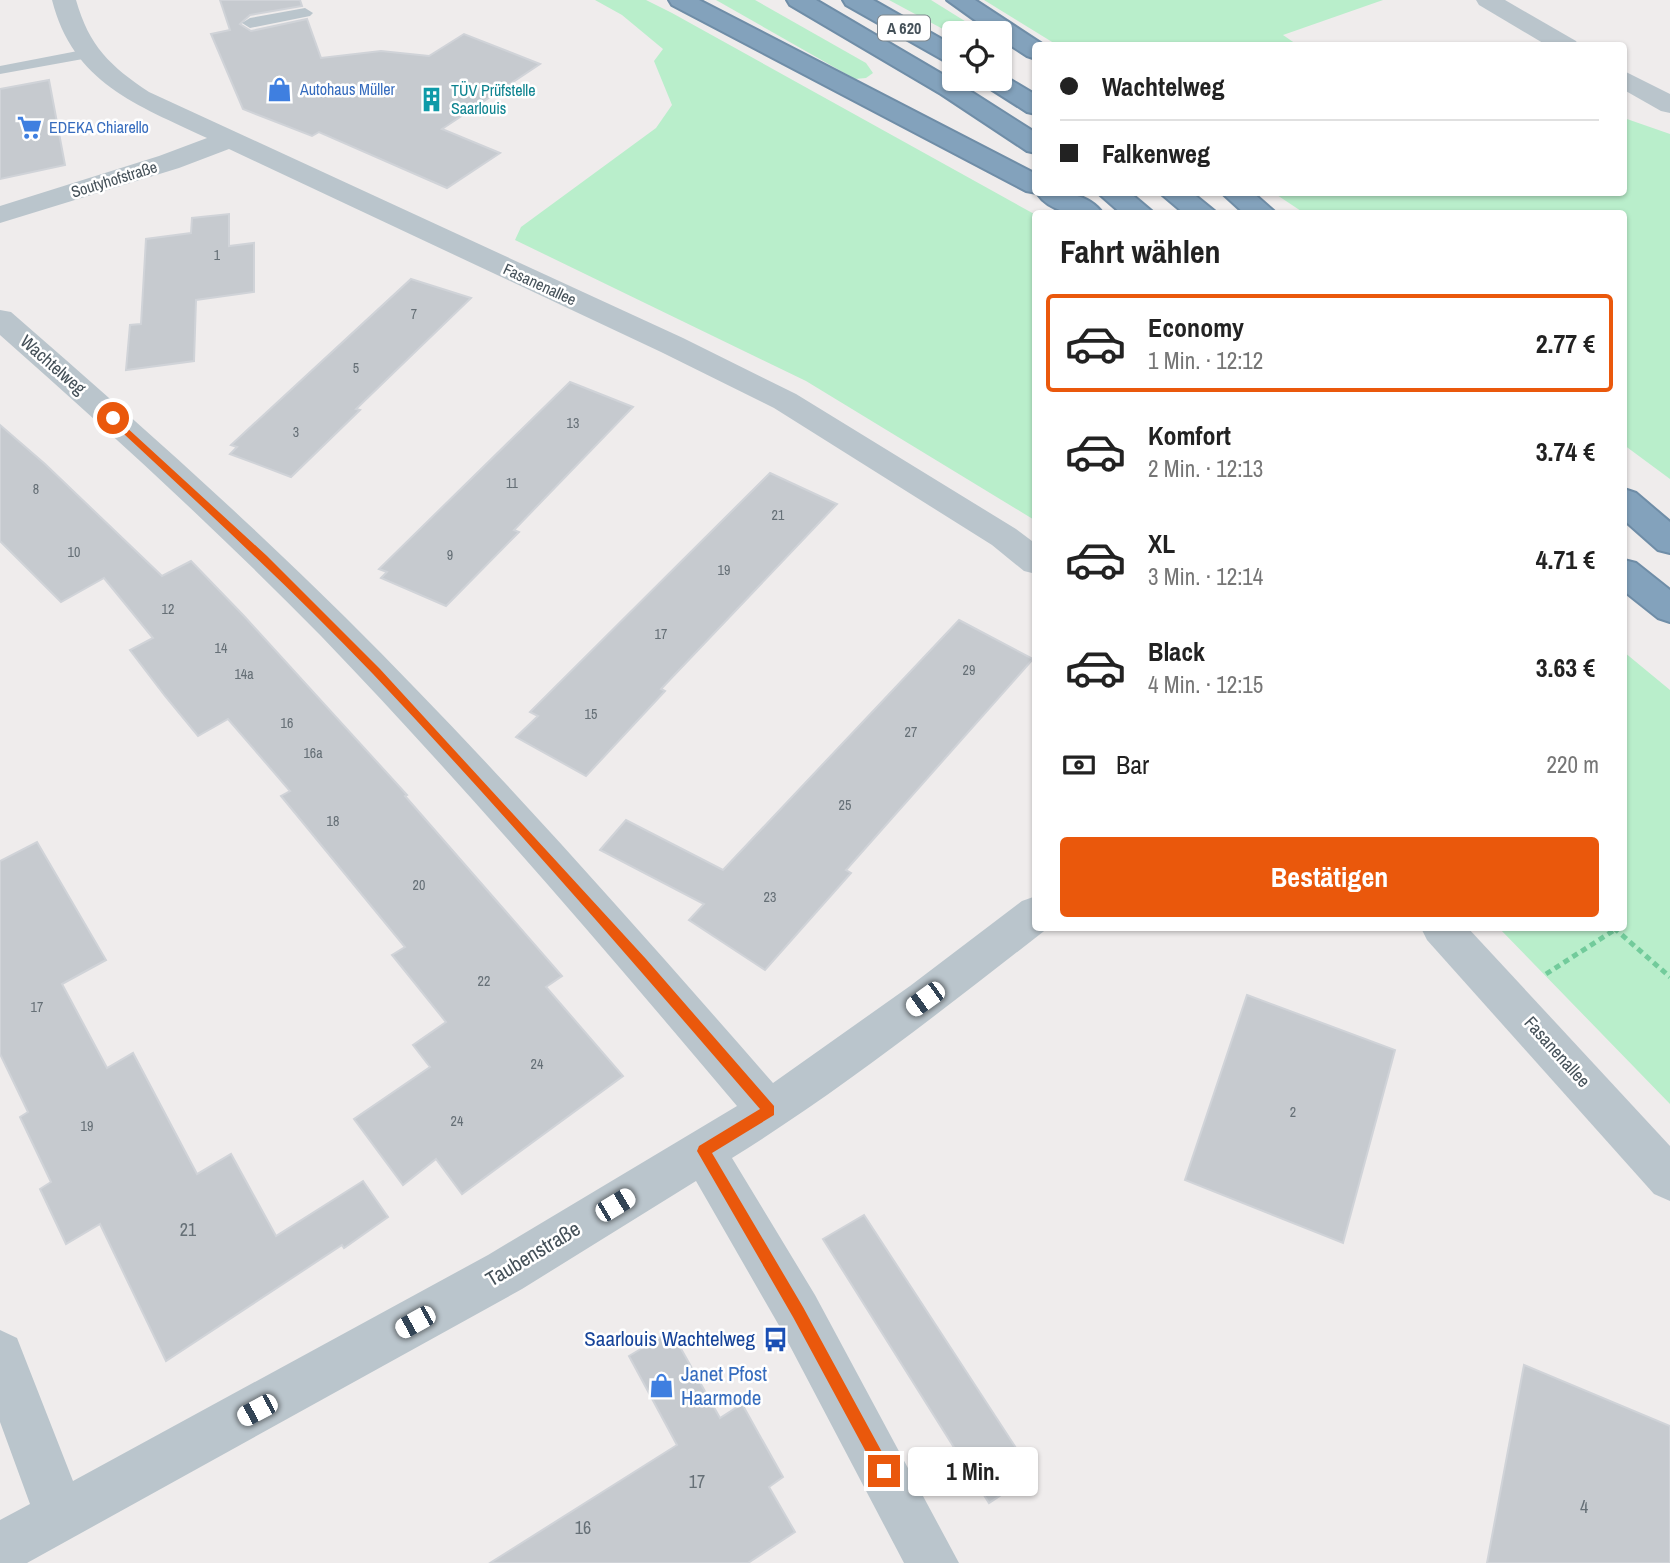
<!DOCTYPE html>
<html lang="de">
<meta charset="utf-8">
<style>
body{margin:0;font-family:"Archivo Narrow",sans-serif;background:#f6f6f6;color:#222;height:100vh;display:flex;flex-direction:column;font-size:26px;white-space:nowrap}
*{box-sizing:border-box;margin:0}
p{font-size:23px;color:#767676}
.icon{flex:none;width:38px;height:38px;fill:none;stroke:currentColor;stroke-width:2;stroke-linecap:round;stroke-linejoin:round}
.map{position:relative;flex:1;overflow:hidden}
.details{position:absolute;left:1032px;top:210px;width:595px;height:721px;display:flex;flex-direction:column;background:#fff;border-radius:7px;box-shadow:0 2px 5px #0004}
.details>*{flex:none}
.top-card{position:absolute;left:1032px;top:42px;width:595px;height:154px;border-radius:7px;box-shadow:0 2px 5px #0004;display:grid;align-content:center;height:154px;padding:0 28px;background:#fff}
.tools{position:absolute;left:942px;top:21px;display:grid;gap:14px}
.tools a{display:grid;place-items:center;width:70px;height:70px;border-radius:7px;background:#fff;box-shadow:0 2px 5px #0004;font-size:35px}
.end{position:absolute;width:32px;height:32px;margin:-16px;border:9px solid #ea580c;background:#fff;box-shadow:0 0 0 4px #fff}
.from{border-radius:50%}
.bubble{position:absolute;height:49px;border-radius:7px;background:#fff;box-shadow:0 2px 5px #0004;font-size:23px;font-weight:800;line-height:49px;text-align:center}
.car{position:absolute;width:21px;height:42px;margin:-21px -10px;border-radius:9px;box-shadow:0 0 5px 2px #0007;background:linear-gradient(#fff 24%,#345 0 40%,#fff 0 76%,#345 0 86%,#fff 0)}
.top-card b{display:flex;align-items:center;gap:24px;height:66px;font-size:26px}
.top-card b+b{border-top:2px solid #e0e0e0}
.top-card i{width:18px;height:18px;background:#222}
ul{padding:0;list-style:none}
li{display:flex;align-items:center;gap:21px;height:98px;margin:0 14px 10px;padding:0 14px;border:4px solid transparent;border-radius:7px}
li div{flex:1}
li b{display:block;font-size:26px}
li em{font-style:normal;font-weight:800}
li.selected{border-color:#ea580c}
li>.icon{width:63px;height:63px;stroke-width:1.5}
h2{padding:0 28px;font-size:32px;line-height:84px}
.pay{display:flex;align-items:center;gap:18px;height:77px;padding:0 28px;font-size:26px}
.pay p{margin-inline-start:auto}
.primary-button{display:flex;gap:14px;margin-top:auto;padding:14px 28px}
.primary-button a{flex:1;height:80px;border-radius:7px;background:#ea580c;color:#fff;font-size:28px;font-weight:800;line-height:80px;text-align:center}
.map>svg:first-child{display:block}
.green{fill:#b9eecb}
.building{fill:#c6cacf;stroke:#d0d3d8;stroke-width:2}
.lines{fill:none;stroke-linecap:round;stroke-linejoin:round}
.highway-casing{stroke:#6f8da7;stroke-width:4}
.path{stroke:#72cb9b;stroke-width:5;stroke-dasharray:6 4.5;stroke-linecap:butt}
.lane{fill:#bac5cc;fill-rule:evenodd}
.street{fill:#bac5cc;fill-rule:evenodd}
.highway{fill:#83a2bc;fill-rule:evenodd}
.route{fill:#ea580c}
.labels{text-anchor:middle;stroke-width:5;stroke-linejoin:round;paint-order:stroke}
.number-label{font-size:14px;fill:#656f76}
.shield{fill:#fff;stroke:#7d858b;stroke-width:2}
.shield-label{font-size:16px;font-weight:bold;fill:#455159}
.far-shop-label{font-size:16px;fill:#366cbe;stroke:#fff;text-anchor:start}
.far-culture-label{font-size:16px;fill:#0d838f;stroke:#fff;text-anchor:start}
.far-street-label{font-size:16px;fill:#455159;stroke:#fff}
.street-label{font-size:18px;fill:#455159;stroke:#fff}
.near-number-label{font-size:18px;fill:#656f76}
.near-street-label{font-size:21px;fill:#455159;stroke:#fff}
.near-transit-label{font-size:21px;fill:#164399;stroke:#fff;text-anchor:end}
.near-shop-label{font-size:21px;fill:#366cbe;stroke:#fff;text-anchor:start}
</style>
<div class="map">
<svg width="1670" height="1563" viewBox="0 0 1670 1563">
<rect width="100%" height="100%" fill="#efecec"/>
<g class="green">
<polygon points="595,0 646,0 672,13 1036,215 1036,521 806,381 515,240 521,227 656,128 672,105 654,61 663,49 622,15"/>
<polygon points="716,0 755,0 866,63 873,73 866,78 855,79"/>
<polygon points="889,0 931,0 984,33 954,35"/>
<polygon points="984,0 1383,0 1283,35 1299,46 1057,45"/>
<polygon points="1624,118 1670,134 1670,479 1624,445 1624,214 1304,213 1274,193 1624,192"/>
<polygon points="1624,652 1670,690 1670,1104 1499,928 1624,928"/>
</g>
<g class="building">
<polygon points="220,0 300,0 302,6 250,15 240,24 251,31 307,19 321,58 381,51 429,56 464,34 540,64 442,129 500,153 447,188 319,132 312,136 243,109 211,34 230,30"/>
<polygon points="49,80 65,165 0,179 0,89"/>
<polygon points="229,214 229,246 254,243 254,292 196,300 194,361 126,370 130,325 141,324 146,239 191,233 192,218"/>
<polygon points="411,279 471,298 356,409 360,410 291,477 230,454 237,447 231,445"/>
<polygon points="570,382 633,407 514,530 519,532 446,606 381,578 387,572 379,569"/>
<polygon points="0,425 45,464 162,576 191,561 244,616 407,795 405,796 562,976 546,987 623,1076 462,1194 436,1159 403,1185 354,1119 430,1067 413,1045 446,1022 392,955 405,947 281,796 290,791 228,719 198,736 165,696 130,650 153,638 104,578 61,602 0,541"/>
<polygon points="770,473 837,504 661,689 665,691 586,776 516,737 538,716 530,712"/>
<polygon points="959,620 1033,659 846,870 851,873 765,970 689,920 704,904 600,850 626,820 723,870"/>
<polygon points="37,842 106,960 62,984 107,1068 133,1053 197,1174 231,1154 276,1236 363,1181 388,1217 344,1248 342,1245 166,1361 100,1224 66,1244 40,1189 51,1182 20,1117 28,1112 0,1054 0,861"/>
<polygon points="1247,995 1395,1050 1343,1243 1185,1180"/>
<polygon points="864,1215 1033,1474 989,1503 823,1239"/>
<polygon points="671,1331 720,1418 742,1404 783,1477 769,1487 795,1532 748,1563 490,1563 677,1445 629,1356"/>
<polygon points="1524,1365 1670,1426 1670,1563 1487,1563"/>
</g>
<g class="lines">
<defs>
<g id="highway">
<path d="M 669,0 L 699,0 L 1036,174 L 1036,192 C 1060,192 1088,192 1103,214 C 1079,214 1052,215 1037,193 L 1026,191 L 672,5 Z"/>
<polygon points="787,0 816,0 959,84 1036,133 1036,153 1027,151 941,94 790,5"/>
<polygon points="843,0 873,0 954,46 954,63 945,61 846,5"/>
<polygon points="947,0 975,0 1045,46 1036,46 1036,59 1027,56 999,38 999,33 993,33"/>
<polygon points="999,73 1036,95 1036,114 1027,112 983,84 979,79 999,79"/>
<polygon points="1097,192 1129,192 1155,214 1122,214"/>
<polygon points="1159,192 1191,192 1218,214 1185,214"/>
<polygon points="1221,192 1252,192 1277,214 1245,214"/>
<polygon points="1624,489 1636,493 1670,522 1670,553 1658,550 1624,520"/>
<polygon points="1624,560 1636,563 1670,590 1670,622 1658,618 1624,591"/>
</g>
</defs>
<use href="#highway" class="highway-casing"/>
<g class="path">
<polyline points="1614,928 1670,977"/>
<polyline points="1546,974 1616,929"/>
</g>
<g class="lane">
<polygon points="305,8 313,13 310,16 250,28 242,23 250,18"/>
<polygon points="88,49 96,54 94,57 0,74 0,66"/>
</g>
<g class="street">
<path d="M 52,0 L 76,0 C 89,46 110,66 149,92 L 683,338 L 796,394 L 1016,529 L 1036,544 L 1036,574 L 1024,571 L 992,545 L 774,408 L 661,352 L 229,149 L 179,168 L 0,223 L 0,206 L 159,156 L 207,138 C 137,105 73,83 52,0 Z"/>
<polygon points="1476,0 1505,0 1576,41 1579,46 1548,46 1479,5"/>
<polygon points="1624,71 1670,94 1670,113 1661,111 1624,90"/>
<path d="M 0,310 L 11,312 C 125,411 238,511 345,617 C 495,766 634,924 773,1083 L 910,986 L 1022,901 L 1036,896 L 1036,928 L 1048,928 C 945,1008 843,1089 732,1158 L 815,1295 L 959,1563 L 904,1563 L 781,1329 L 696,1181 L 522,1289 L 27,1563 L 0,1563 L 0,1520 L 30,1504 L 0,1422 L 0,1330 L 17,1338 L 73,1481 L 488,1255 L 737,1106 C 602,946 466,787 321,636 C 218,531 110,432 0,335 Z"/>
<polygon points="1421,928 1468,928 1670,1146 1670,1201 1654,1194 1427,940"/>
</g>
<use href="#highway" class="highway"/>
</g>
<path class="route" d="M 113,415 L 267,556 L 380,669 L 646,959 L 774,1106 L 774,1115 L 712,1153 L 803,1307 L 889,1465 L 891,1471 L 889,1476 L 884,1478 L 879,1476 L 793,1317 L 697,1151 L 699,1146 L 760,1109 C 633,962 506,815 373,674 C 289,586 199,504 110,421 L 109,418 Z"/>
<defs>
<symbol id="shop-bare" viewBox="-9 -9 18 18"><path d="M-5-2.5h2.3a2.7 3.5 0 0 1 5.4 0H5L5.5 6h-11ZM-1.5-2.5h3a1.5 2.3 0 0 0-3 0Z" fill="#3f7fe0" stroke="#fff" stroke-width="2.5" paint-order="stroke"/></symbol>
<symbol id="building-bare" viewBox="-9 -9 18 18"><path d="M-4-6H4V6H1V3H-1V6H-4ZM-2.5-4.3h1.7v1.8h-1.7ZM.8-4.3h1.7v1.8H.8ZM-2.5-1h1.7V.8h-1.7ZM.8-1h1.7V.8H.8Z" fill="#0f9aa8" stroke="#fff" stroke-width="2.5" paint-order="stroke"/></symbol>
<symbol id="supermarket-bare" viewBox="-9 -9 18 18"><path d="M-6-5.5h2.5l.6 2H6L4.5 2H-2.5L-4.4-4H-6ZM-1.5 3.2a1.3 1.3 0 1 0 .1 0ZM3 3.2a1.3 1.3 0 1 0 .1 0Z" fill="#3f7fe0" stroke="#fff" stroke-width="2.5" paint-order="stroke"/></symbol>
<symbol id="bus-bare" viewBox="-9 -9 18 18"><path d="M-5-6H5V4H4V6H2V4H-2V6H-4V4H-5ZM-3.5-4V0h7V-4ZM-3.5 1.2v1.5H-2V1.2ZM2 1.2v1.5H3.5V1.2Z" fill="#1a4fb4" stroke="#fff" stroke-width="2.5" paint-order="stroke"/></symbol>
</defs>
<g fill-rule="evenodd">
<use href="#shop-bare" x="262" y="72" width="35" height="35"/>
<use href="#building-bare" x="414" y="82" width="35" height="35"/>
<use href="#supermarket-bare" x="12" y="110" width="35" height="35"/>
<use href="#bus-bare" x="758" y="1322" width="35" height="35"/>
<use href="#shop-bare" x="644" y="1368" width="35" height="35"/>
</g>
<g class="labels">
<g class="number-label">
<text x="217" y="260">1</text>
<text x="414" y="319">7</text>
<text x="356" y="373">5</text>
<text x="573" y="428">13</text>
<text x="296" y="437">3</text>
<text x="512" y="488">11</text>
<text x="36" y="494">8</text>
<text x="778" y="520">21</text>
<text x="74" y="557">10</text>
<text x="450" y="560">9</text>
<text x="724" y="575">19</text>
<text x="168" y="614">12</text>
<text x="661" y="639">17</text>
<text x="221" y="653">14</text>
<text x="969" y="675">29</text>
<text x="244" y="679">14a</text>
<text x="591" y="719">15</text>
<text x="287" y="728">16</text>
<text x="911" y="737">27</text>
<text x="313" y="758">16a</text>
<text x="845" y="810">25</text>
<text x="333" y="826">18</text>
<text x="419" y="890">20</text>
<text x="770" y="902">23</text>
<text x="484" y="986">22</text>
<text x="37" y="1012">17</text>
<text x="537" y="1069">24</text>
<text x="1293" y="1117">2</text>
<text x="457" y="1126">24</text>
<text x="87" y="1131">19</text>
</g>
<rect class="shield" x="878" y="15.5" width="52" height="25" rx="5"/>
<g class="shield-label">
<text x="904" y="34">A 620</text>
</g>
<g class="far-shop-label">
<text x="300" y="95">Autohaus Müller</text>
<text x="49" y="133">EDEKA Chiarello</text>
</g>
<g class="far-culture-label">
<text x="451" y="96">TÜV Prüfstelle<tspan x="451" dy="18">Saarlouis</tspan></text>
</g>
<g class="far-street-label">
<text transform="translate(114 179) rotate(-17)" y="6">Soutyhofstraße</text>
<text transform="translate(540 284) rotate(25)" y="6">Fasanenallee</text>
</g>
<g class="street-label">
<text transform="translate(53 365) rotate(41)" y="6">Wachtelweg</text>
<text transform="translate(1557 1052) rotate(48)" y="6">Fasanenallee</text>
</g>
<g class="near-number-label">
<text x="188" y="1236">21</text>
<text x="697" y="1488">17</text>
<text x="1584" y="1513">4</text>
<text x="583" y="1534">16</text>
</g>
<g class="near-street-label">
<text transform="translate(533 1254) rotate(-31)" y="7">Taubenstraße</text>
</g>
<g class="near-transit-label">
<text x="755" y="1346">Saarlouis Wachtelweg</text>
</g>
<g class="near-shop-label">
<text x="681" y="1381">Janet Pfost<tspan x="681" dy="24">Haarmode</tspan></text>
</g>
</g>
</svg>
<div class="tools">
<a><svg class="icon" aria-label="locate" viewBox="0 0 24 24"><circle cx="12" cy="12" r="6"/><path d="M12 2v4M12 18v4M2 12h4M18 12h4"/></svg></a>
</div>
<i class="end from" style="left:113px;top:418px"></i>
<i class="end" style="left:884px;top:1471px"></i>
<div class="bubble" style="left:908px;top:1447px;width:130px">1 Min.</div>
<i class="car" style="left:925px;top:999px;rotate:234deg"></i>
<i class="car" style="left:615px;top:1205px;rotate:59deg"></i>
<i class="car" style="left:415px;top:1322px;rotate:241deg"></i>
<i class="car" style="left:257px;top:1410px;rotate:242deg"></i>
<div class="top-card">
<b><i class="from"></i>Wachtelweg</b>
<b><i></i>Falkenweg</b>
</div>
<section class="details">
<h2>Fahrt wählen</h2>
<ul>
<li class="selected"><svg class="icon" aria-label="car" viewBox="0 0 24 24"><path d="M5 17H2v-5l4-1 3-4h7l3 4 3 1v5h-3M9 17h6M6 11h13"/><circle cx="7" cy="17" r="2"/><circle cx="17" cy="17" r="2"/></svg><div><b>Economy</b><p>1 Min. · 12:12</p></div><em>2.77 €</em></li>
<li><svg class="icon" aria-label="car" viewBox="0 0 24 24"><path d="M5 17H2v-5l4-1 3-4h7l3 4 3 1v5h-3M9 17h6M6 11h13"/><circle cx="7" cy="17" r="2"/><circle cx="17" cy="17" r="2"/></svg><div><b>Komfort</b><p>2 Min. · 12:13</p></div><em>3.74 €</em></li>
<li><svg class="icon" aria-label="car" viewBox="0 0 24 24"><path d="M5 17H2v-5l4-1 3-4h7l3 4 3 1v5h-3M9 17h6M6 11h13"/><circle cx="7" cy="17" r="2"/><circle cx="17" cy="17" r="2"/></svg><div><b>XL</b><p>3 Min. · 12:14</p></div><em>4.71 €</em></li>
<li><svg class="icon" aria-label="car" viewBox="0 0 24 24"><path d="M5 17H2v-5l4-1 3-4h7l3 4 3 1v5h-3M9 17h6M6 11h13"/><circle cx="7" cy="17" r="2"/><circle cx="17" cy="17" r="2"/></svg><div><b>Black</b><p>4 Min. · 12:15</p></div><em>3.63 €</em></li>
</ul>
<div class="pay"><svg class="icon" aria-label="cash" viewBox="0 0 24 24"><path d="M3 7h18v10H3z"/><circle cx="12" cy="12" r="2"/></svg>Bar<p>220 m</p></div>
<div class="primary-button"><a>Bestätigen</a></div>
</section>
</div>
